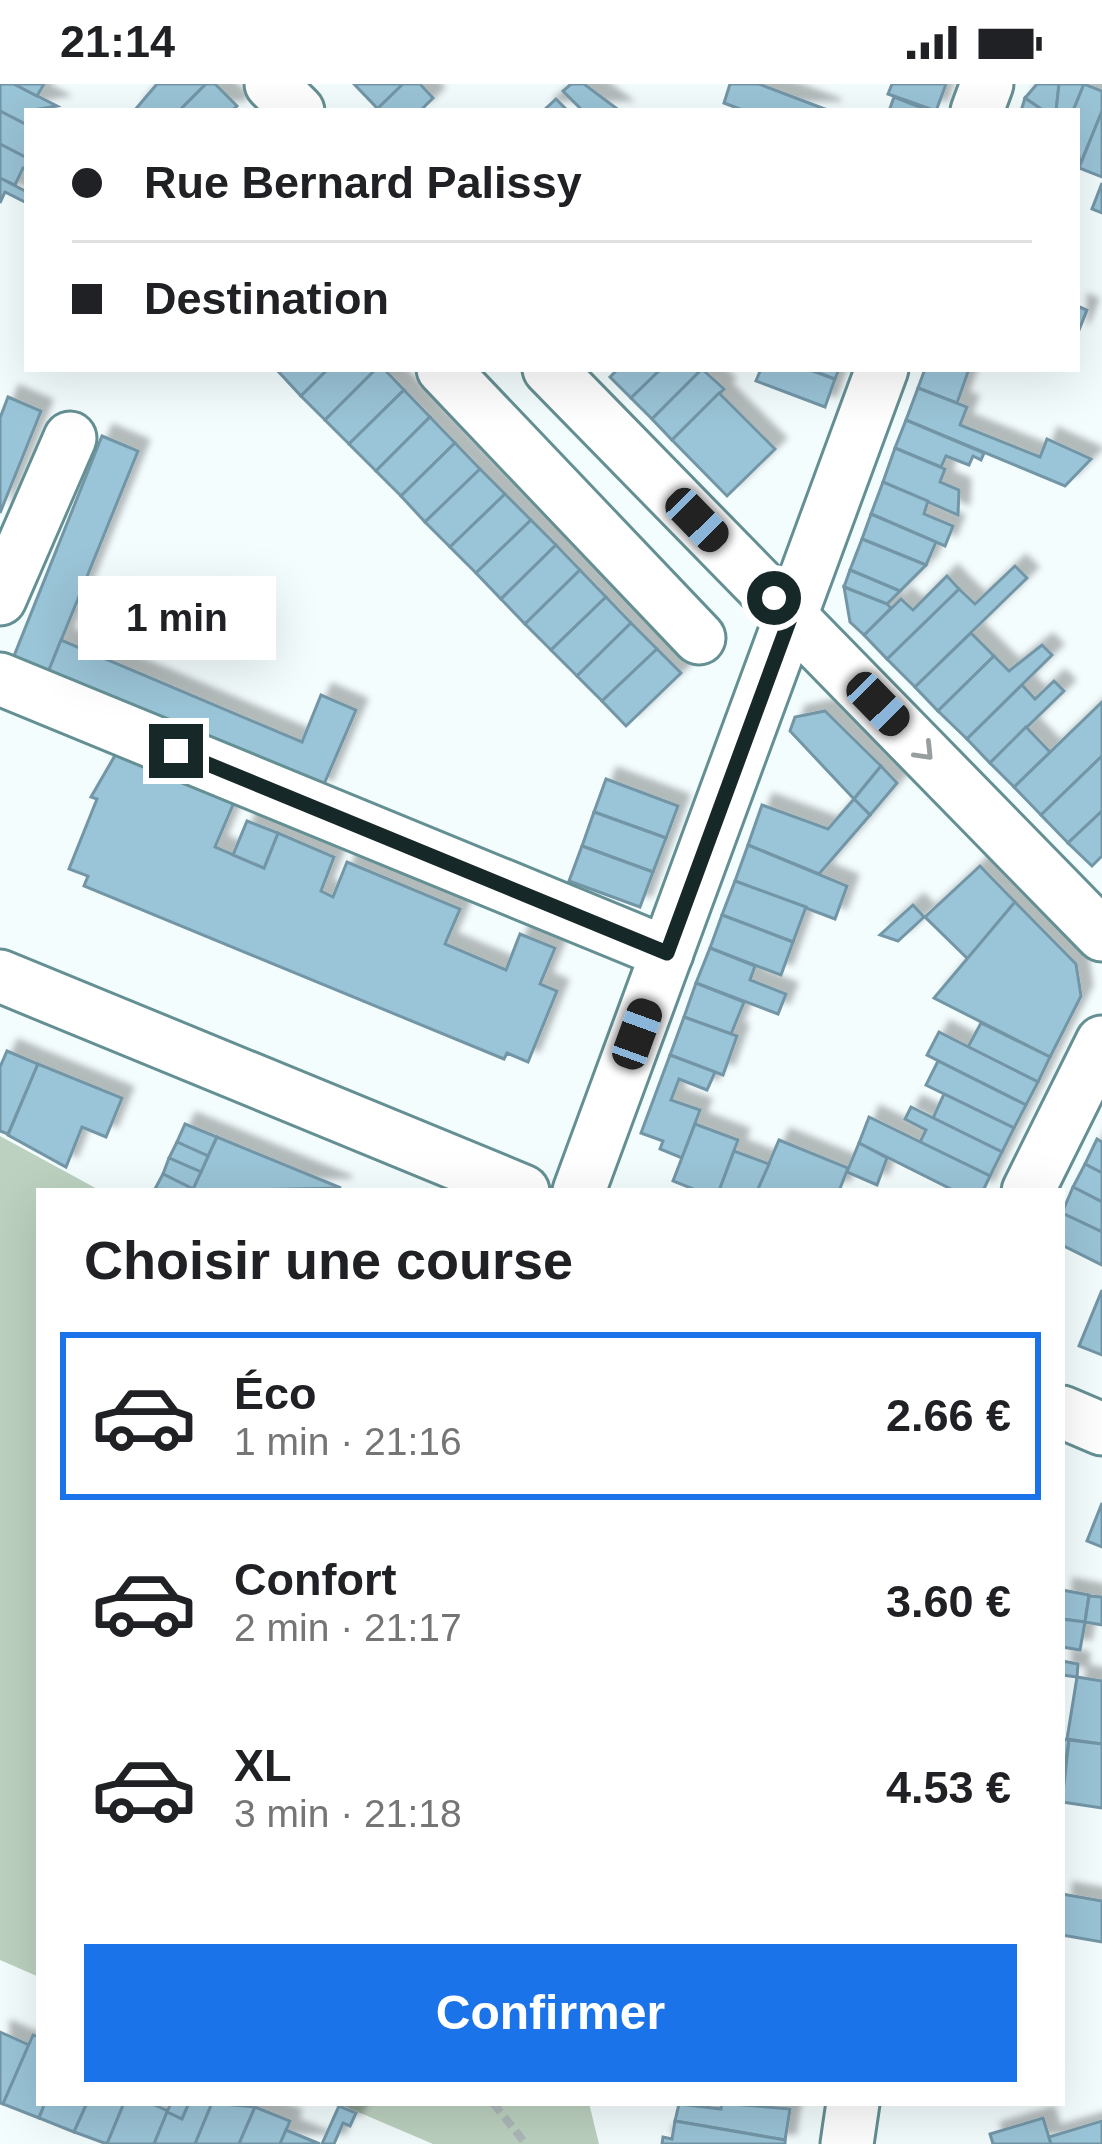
<!DOCTYPE html>
<html lang="fr">
<meta charset="utf-8">
<style>
body{margin:0;font-family:Arial,sans-serif;background:#f6f6f6;color:#202124;height:100vh;display:flex;flex-direction:column;font-size:45px;white-space:nowrap}
*{box-sizing:border-box;margin:0}
p{font-size:39px;color:#757577}
.icon{flex:none;width:66px;height:66px;fill:none;stroke:currentColor;stroke-width:2;stroke-linecap:round;stroke-linejoin:round}
.map{position:relative;flex:1;overflow:hidden}
.details{position:absolute;left:36px;top:1104px;width:1029px;height:918px;display:flex;flex-direction:column;background:#fff;border-radius:0px;box-shadow:0 12px 48px #0002}
.details>*{flex:none}
.top-card{position:absolute;left:24px;top:24px;width:1056px;height:264px;border-radius:0px;box-shadow:0 12px 48px #0002;display:grid;align-content:center;height:264px;padding:0 48px;background:#fff}
.end{position:absolute;width:54px;height:54px;margin:-27px;border:15px solid #172829;background:#fff;box-shadow:0 0 0 6px #fff}
.from{border-radius:50%}
.bubble{position:absolute;height:84px;border-radius:0px;background:#fff;box-shadow:0 12px 48px #0002;font-size:39px;font-weight:700;line-height:84px;text-align:center}
.car{position:absolute;width:36px;height:72px;margin:-36px -18px;border-radius:15px;box-shadow:0 0 9px 3px #0007;background:linear-gradient(#222 24%,#8ab4d8 0 40%,#222 0 76%,#8ab4d8 0 86%,#222 0)}
.top-card b{display:flex;align-items:center;gap:42px;height:114px;font-size:45px}
.top-card b+b{border-top:3px solid #e0e0e0}
.top-card i{width:30px;height:30px;background:#202124}
ul{padding:0;list-style:none}
li{display:flex;align-items:center;gap:36px;height:168px;margin:0 24px 18px;padding:0 24px;border:6px solid transparent;border-radius:0px}
li div{flex:1}
li b{display:block;font-size:45px}
li em{font-style:normal;font-weight:700}
li.active{border-color:#1a73e8}
li>.icon{width:108px;height:108px;stroke-width:1.5}
h2{padding:0 48px;font-size:54px;line-height:144px}
.action{display:flex;gap:24px;margin-top:auto;padding:24px 48px}
.action a{flex:1;height:138px;border-radius:0px;background:#1a73e8;color:#fff;font-size:48px;font-weight:700;line-height:138px;text-align:center}
.status{display:flex;justify-content:space-between;align-items:center;height:84px;padding:0 60px;background:#fff;direction:ltr}
.status svg{height:33px;fill:currentColor}
.map>svg:first-child{display:block}
.green{fill:#bcd1c0}
.building{fill:#9ac4d7;stroke:#7396a7;stroke-width:3;filter:url(#shadow)}
.lines{fill:none;stroke-linecap:round;stroke-linejoin:round}
.minor-casing{stroke:#659093;stroke-width:57}
.path{stroke:#adb8b9;stroke-width:8;stroke-dasharray:12 6;stroke-linecap:butt}
.minor{stroke:#fff;stroke-width:51}
.oneway{stroke:#979e9f}
.route{stroke:#172829;stroke-width:15}
</style>
<div class="status"><b>21:14</b><svg viewBox="0 0 49 12"><path d="M0 12V9h3v3zM5 12V6h3v6zM10 12V3h3v9zM15 12V0h3v12zM26 1h20v11H26zM47 4h2v5h-2z"/></svg></div>
<div class="map">
<svg width="1102" height="2060" viewBox="0 0 1102 2060">
<defs>
<filter id="shadow"><feDropShadow dx="11" dy="-11" stdDeviation="3" flood-color="#0004"/></filter>
</defs>
<rect width="100%" height="100%" fill="#f4fdfe"/>
<g class="green">
<polygon points="0,1052 101,1107 39,1107 39,1893 0,1876"/>
<polygon points="337,2019 589,2019 599,2060 433,2060"/>
</g>
<g class="building">
<polygon points="0,0 14,0 57,22 27,27 27,41 0,27"/>
<polygon points="14,0 44,0 37,12"/>
<polygon points="157,0 206,0 179,27 134,27"/>
<polygon points="206,0 215,0 237,22 232,27 179,27"/>
<polygon points="354,0 403,0 378,25"/>
<polygon points="403,0 420,0 433,14 420,27 375,27"/>
<polygon points="571,0 584,0 620,27 583,27 563,7"/>
<polygon points="730,0 759,0 830,27 745,27 724,19"/>
<polygon points="892,0 946,0 936,27 888,10"/>
<polygon points="1037,0 1059,0 1056,27 1044,27 1025,14"/>
<polygon points="1059,0 1084,0 1073,27 1056,27"/>
<polygon points="1084,0 1102,7 1102,27 1080,81 1073,27"/>
<polygon points="894,13 930,27 889,27"/>
<polygon points="1025,14 1044,27 1021,27"/>
<polygon points="556,15 568,27 543,27"/>
<polygon points="0,27 27,41 27,74 0,60"/>
<polygon points="1102,27 1102,93 1079,84"/>
<polygon points="0,60 27,74 27,86 23,84 15,101 0,94"/>
<polygon points="0,94 27,108 27,119 5,108 0,119"/>
<polygon points="1102,99 1102,129 1092,125"/>
<polygon points="1077,222 1087,226 1077,251"/>
<polygon points="276,285 328,285 301,312"/>
<polygon points="328,285 376,285 325,336 301,312"/>
<polygon points="376,285 384,285 404,306 349,360 325,336"/>
<polygon points="618,285 661,285 631,314 610,293"/>
<polygon points="661,285 702,285 652,335 631,314"/>
<polygon points="702,285 724,305 672,356 652,335"/>
<polygon points="761,285 808,285 835,295 825,323 756,297"/>
<polygon points="808,285 839,285 835,295"/>
<polygon points="925,285 969,285 957,319 918,304"/>
<polygon points="918,304 967,323 960,341 1040,373 1047,355 1091,375 1065,402 906,336"/>
<polygon points="404,306 430,333 376,387 349,360"/>
<polygon points="719,309 775,365 727,412 672,356"/>
<polygon points="8,313 41,327 0,429 0,334"/>
<polygon points="430,333 455,359 401,412 376,387"/>
<polygon points="906,336 984,369 981,376 973,372 969,381 946,372 941,383 895,364"/>
<polygon points="102,352 138,367 47,591 12,577"/>
<polygon points="455,359 480,385 425,438 401,412"/>
<polygon points="895,364 945,385 940,398 959,406 958,431 883,398"/>
<polygon points="480,385 505,410 450,463 425,438"/>
<polygon points="883,398 928,417 924,430 953,442 945,462 871,430"/>
<polygon points="505,410 531,436 476,489 450,463"/>
<polygon points="871,430 936,458 926,481 862,455"/>
<polygon points="531,436 556,461 501,515 476,489"/>
<polygon points="862,455 926,481 900,507 850,486"/>
<polygon points="556,461 580,486 525,540 501,515"/>
<polygon points="1015,482 1027,494 915,603 887,575 959,505 975,520"/>
<polygon points="580,486 606,513 551,566 525,540"/>
<polygon points="850,486 900,507 887,520 844,503"/>
<polygon points="947,492 959,505 887,575 864,551 901,515 913,526"/>
<polygon points="844,503 887,520 891,524 864,551 850,538"/>
<polygon points="606,513 631,539 577,592 551,566"/>
<polygon points="631,539 657,565 602,617 577,592"/>
<polygon points="971,549 994,572 938,627 915,603"/>
<polygon points="61,556 302,658 321,611 356,626 321,707 47,591"/>
<polygon points="1042,561 1052,571 967,655 938,627 994,572 1009,587"/>
<polygon points="657,565 681,589 626,642 602,617"/>
<polygon points="1054,597 1064,607 990,679 967,655 1022,601 1035,615"/>
<polygon points="1102,618 1102,672 1041,731 1014,703"/>
<polygon points="825,627 881,682 854,715 790,647 795,633"/>
<polygon points="1026,643 1050,668 1014,703 990,679"/>
<polygon points="117,668 235,716 215,763 264,784 278,749 334,773 321,807 333,813 347,778 460,825 445,860 506,886 520,850 555,864 540,900 557,907 528,978 507,969 504,975 84,802 88,792 69,785 97,715 91,713"/>
<polygon points="1102,672 1102,727 1068,759 1041,731"/>
<polygon points="881,682 897,699 870,731 854,715"/>
<polygon points="606,695 678,722 666,754 594,728"/>
<polygon points="854,715 870,731 819,790 748,761 762,721 828,745"/>
<polygon points="1102,727 1102,772 1092,782 1068,759"/>
<polygon points="594,728 666,754 653,788 582,762"/>
<polygon points="247,737 278,749 264,784 233,771"/>
<polygon points="748,761 847,802 835,835 735,797"/>
<polygon points="582,762 653,788 640,823 569,797"/>
<polygon points="980,782 1015,818 968,875 925,833"/>
<polygon points="735,797 806,823 793,858 722,831"/>
<polygon points="1015,818 1076,880 1081,912 1050,973 934,914"/>
<polygon points="913,821 924,833 898,857 880,851"/>
<polygon points="722,831 793,858 781,891 710,864"/>
<polygon points="710,864 755,882 750,896 786,910 778,930 696,899"/>
<polygon points="696,899 744,918 731,950 684,933"/>
<polygon points="684,933 737,952 723,991 670,971"/>
<polygon points="981,939 1050,973 1038,998 968,963"/>
<polygon points="939,948 1038,998 1026,1021 927,971"/>
<polygon points="7,967 38,980 8,1050 0,1047 0,983"/>
<polygon points="670,971 715,988 707,1006 679,995 671,1016 700,1026 682,1074 660,1065 663,1057 641,1049"/>
<polygon points="938,977 1026,1021 1014,1044 926,1001"/>
<polygon points="38,980 122,1014 106,1053 82,1043 66,1083 8,1051"/>
<polygon points="944,1010 1014,1044 1002,1068 933,1034"/>
<polygon points="911,1023 1002,1068 990,1092 920,1058 926,1046 905,1035"/>
<polygon points="869,1033 990,1092 983,1107 955,1107 859,1059"/>
<polygon points="185,1040 217,1053 208,1072 177,1058"/>
<polygon points="695,1040 738,1056 719,1107 698,1107 673,1097"/>
<polygon points="217,1053 341,1104 192,1107"/>
<polygon points="1097,1055 1102,1058 1102,1089 1085,1080"/>
<polygon points="779,1056 848,1084 839,1107 757,1107"/>
<polygon points="177,1058 208,1072 201,1088 169,1074"/>
<polygon points="859,1059 887,1074 877,1101 847,1088"/>
<polygon points="734,1067 769,1080 757,1107 719,1107"/>
<polygon points="169,1074 201,1088 193,1105 163,1090"/>
<polygon points="1085,1080 1102,1089 1102,1118 1073,1103"/>
<polygon points="163,1090 193,1105 192,1107 155,1105"/>
<polygon points="1073,1103 1102,1118 1102,1148 1062,1129"/>
<polygon points="1062,1129 1102,1148 1102,1181 1062,1161"/>
<polygon points="1102,1206 1102,1271 1079,1262"/>
<polygon points="1102,1419 1102,1463 1087,1457"/>
<polygon points="1062,1506 1089,1511 1085,1538 1062,1535"/>
<polygon points="1089,1512 1102,1513 1102,1541 1085,1538"/>
<polygon points="1062,1535 1085,1538 1080,1566 1062,1563"/>
<polygon points="1062,1563 1062,1577 1078,1580 1077,1593 1062,1591"/>
<polygon points="1077,1593 1102,1597 1102,1660 1067,1655"/>
<polygon points="1062,1655 1069,1656 1062,1699"/>
<polygon points="1069,1656 1102,1660 1102,1724 1062,1718"/>
<polygon points="1062,1810 1102,1817 1102,1858 1062,1851"/>
<polygon points="0,1948 29,1961 3,2020 0,2019"/>
<polygon points="33,1951 39,1953 39,2019 45,2019 39,2034 3,2020"/>
<polygon points="45,2019 87,2019 74,2048 39,2034"/>
<polygon points="87,2019 124,2019 107,2060 74,2048"/>
<polygon points="124,2019 150,2019 168,2027 154,2060 107,2060"/>
<polygon points="171,2019 189,2019 182,2035 167,2028"/>
<polygon points="189,2019 212,2019 195,2060 154,2060 167,2028 182,2035"/>
<polygon points="212,2019 255,2023 239,2060 195,2060"/>
<polygon points="722,2019 790,2025 785,2056 675,2037 679,2020 721,2025"/>
<polygon points="339,2022 356,2029 350,2042 343,2039 334,2060 322,2060"/>
<polygon points="255,2023 290,2037 280,2060 239,2060"/>
<polygon points="1043,2034 1051,2060 993,2060 990,2050"/>
<polygon points="675,2037 785,2056 785,2060 662,2060 663,2053 672,2055"/>
<polygon points="1102,2037 1102,2060 1051,2060 1049,2053"/>
<polygon points="286,2046 320,2060 280,2060"/>
</g>
<g class="lines">
<defs>
<g id="minor">
<polyline points="271,0 298,27"/>
<polyline points="977,27 987,0"/>
<polyline points="443,285 699,554"/>
<polyline points="549,285 1102,851"/>
<polyline points="0,515 70,354"/>
<polyline points="0,595 667,869"/>
<polyline points="0,892 523,1107"/>
<polyline points="579,1107 882,285"/>
<polyline points="1028,1107 1102,958"/>
<polyline points="1062,1328 1102,1345"/>
<polyline points="847,2060 853,2019"/>
</g>
</defs>
<use href="#minor" class="minor-casing"/>
<polyline class="path" points="493,2019 526,2060"/>
<use href="#minor" class="minor"/>
</g>
<defs><path id="oneway-chevron" d="M-2-3.5L2.5 0L-2 3.5" fill="none" stroke-width="1.6" stroke-linecap="round" stroke-linejoin="round" transform="scale(3)"/></defs>
<use class="oneway" href="#oneway-chevron" transform="translate(925 668) rotate(46)"/>
<g class="lines">
<polyline class="route" points="176,667 667,869 791,532 774,514"/>
</g>
</svg>
<i class="end from" style="left:774px;top:514px"></i>
<i class="end" style="left:176px;top:667px"></i>
<div class="bubble" style="left:78px;top:492px;width:198px">1 min</div>
<i class="car" style="left:697px;top:436px;rotate:136deg"></i>
<i class="car" style="left:878px;top:620px;rotate:136deg"></i>
<i class="car" style="left:637px;top:950px;rotate:20deg"></i>
<div class="top-card">
<b><i class="from"></i>Rue Bernard Palissy</b>
<b><i></i>Destination</b>
</div>
<section class="details">
<h2>Choisir une course</h2>
<ul>
<li class="active"><svg class="icon" aria-label="car" viewBox="0 0 24 24"><path d="M5 17H2v-5l4-1 3-4h7l3 4 3 1v5h-3M9 17h6M6 11h13"/><circle cx="7" cy="17" r="2"/><circle cx="17" cy="17" r="2"/></svg><div><b>Éco</b><p>1 min · 21:16</p></div><em>2.66 €</em></li>
<li><svg class="icon" aria-label="car" viewBox="0 0 24 24"><path d="M5 17H2v-5l4-1 3-4h7l3 4 3 1v5h-3M9 17h6M6 11h13"/><circle cx="7" cy="17" r="2"/><circle cx="17" cy="17" r="2"/></svg><div><b>Confort</b><p>2 min · 21:17</p></div><em>3.60 €</em></li>
<li><svg class="icon" aria-label="car" viewBox="0 0 24 24"><path d="M5 17H2v-5l4-1 3-4h7l3 4 3 1v5h-3M9 17h6M6 11h13"/><circle cx="7" cy="17" r="2"/><circle cx="17" cy="17" r="2"/></svg><div><b>XL</b><p>3 min · 21:18</p></div><em>4.53 €</em></li>
</ul>
<div class="action"><a>Confirmer</a></div>
</section>
</div>
